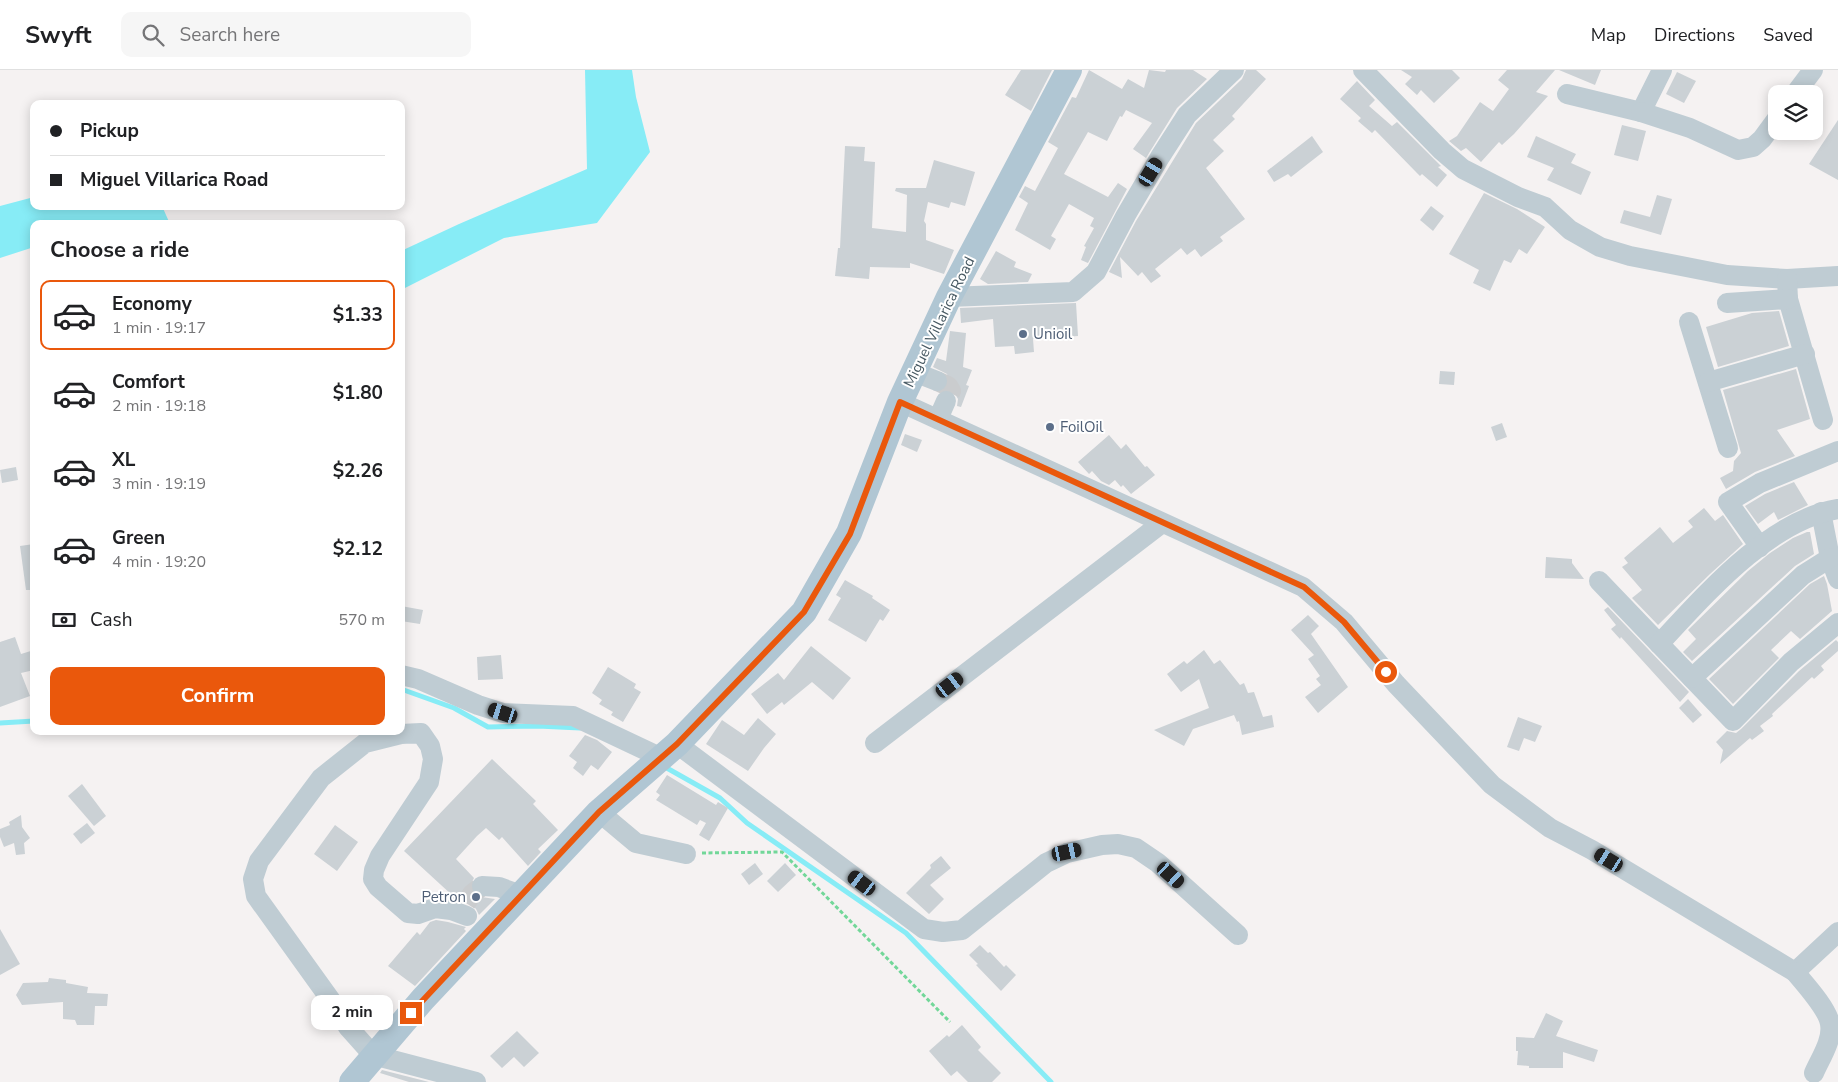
<!DOCTYPE html>
<meta charset="utf-8">
<style>
body{margin:0;font-family:"Nunito Sans",sans-serif;background:#f6f6f6;color:#202124;height:100vh;display:flex;flex-direction:column;font-size:19px;white-space:nowrap}
*{box-sizing:border-box;margin:0}
p{font-size:16px;color:#757577}
.icon{flex:none;width:28px;height:28px;fill:none;stroke:currentColor;stroke-width:2;stroke-linecap:round;stroke-linejoin:round}
.map{position:relative;flex:1;overflow:hidden}
.sheet{position:absolute;left:30px;top:150px;width:375px;height:515px;display:flex;flex-direction:column;background:#fff;border-radius:10px;box-shadow:0 2px 12px #0003}
.sheet>*{flex:none}
.guide{position:absolute;left:30px;top:30px;width:375px;height:110px;border-radius:10px;box-shadow:0 2px 12px #0003;display:grid;align-content:center;height:110px;padding:0 20px;background:#fff}
.buttons{position:absolute;left:1768px;top:15px;display:grid;gap:10px}
.buttons a{display:grid;place-items:center;width:55px;height:55px;border-radius:10px;background:#fff;box-shadow:0 2px 12px #0003;font-size:25px}
.end{position:absolute;width:22px;height:22px;margin:-11px;border:6px solid #ea580c;background:#fff;box-shadow:0 0 0 2px #fff}
.from{border-radius:50%}
.bubble{position:absolute;height:35px;border-radius:10px;background:#fff;box-shadow:0 2px 12px #0003;font-size:16px;font-weight:700;line-height:35px;text-align:center}
.car{position:absolute;width:15px;height:30px;margin:-15px -8px;border-radius:6px;box-shadow:0 0 4px 1px #0007;background:linear-gradient(#222 24%,#8ab4d8 0 40%,#222 0 76%,#8ab4d8 0 86%,#222 0)}
.guide b{display:flex;align-items:center;gap:18px;height:48px;font-size:19px}
.guide b+b{border-top:1px solid #e0e0e0}
.guide i{width:12px;height:12px;background:#202124}
ul{padding:0;list-style:none}
li{display:flex;align-items:center;gap:15px;height:70px;margin:0 10px 8px;padding:0 10px;border:2px solid transparent;border-radius:10px}
li div{flex:1}
li b{display:block;font-size:19px}
li em{font-style:normal;font-weight:700}
li.selected{border-color:#ea580c}
li>.icon{width:45px;height:45px;stroke-width:1.5}
h2{padding:0 20px;font-size:22px;line-height:60px}
.pay{display:flex;align-items:center;gap:12px;height:55px;padding:0 20px;font-size:19px}
.pay p{margin-inline-start:auto}
.cta{display:flex;gap:10px;margin-top:auto;padding:10px 20px}
.cta a{flex:1;height:58px;border-radius:10px;background:#ea580c;color:#fff;font-size:20px;font-weight:700;line-height:58px;text-align:center}
header{display:flex;align-items:center;gap:30px;box-sizing:border-box;height:70px;padding:0 25px;background:#fff;border-bottom:1px solid #e0e0e0}
header strong{font-size:24px}
nav{display:flex;gap:28px;margin-inline-start:auto;font-size:18px}
.search{width:350px;height:45px;background:#f6f6f6;display:flex;align-items:center;gap:12px;box-sizing:border-box;padding:0 18px;border-radius:10px;color:#757577;font-size:19px}
.map>svg:first-child{display:block}
.water{fill:#87ecf6}
.lines{fill:none;stroke-linecap:round;stroke-linejoin:round}
.stream{stroke:#87ecf6;stroke-width:5}
.building{fill:#cbd1d5}
.minor-tunnel{stroke:#caccce;stroke-width:20;stroke-dasharray:20 10;stroke-linecap:butt}
.path{stroke:#72d799;stroke-width:3;stroke-dasharray:4 2.5;stroke-linecap:butt}
.minor{stroke:#bfccd3;stroke-width:20}
.major{stroke:#b0c6d3;stroke-width:26}
.route{stroke:#ea580c;stroke-width:6}
.service-dot{fill:#5c6f8a;stroke:#fff;stroke-width:2}
.labels{text-anchor:middle;stroke-width:4;stroke-linejoin:round;paint-order:stroke}
.street-label{font-size:15px;fill:#475962;stroke:#fff}
.service-label{font-size:15px;fill:#4e5e75;stroke:#fff;text-anchor:start}
</style>
<header>
<strong>Swyft</strong>
<div class="search"><svg class="icon" aria-label="search" viewBox="0 0 24 24"><circle cx="10" cy="10" r="6"/><path d="M15 15l6 6"/></svg>Search here</div>
<nav><a>Map</a><a>Directions</a><a>Saved</a></nav>
</header>
<div class="map">
<svg width="1838" height="1012" viewBox="0 0 1838 1012">
<rect width="100%" height="100%" fill="#f5f2f2"/>
<g class="water">
<polygon points="585,0 632,0 636,27 650,82 597,153 504,168 401,220 401,181 459,154 587,99"/>
<polygon points="34,127 34,136 162,136 170,154 34,154 34,177 0,188 0,136"/>
</g>
<g class="lines">
<g class="stream">
<polyline points="401,619 454,638 488,657 538,656 580,658"/>
<polyline points="0,653 34,651"/>
<polyline points="665,697 720,728 747,753 906,863 1051,1012"/>
</g>
</g>
<g class="building">
<polygon points="1021,0 1052,0 1031,41 1005,25"/>
<polygon points="1089,0 1122,19 1128,9 1144,18 1149,0 1165,2 1166,0 1193,0 1207,9 1177,38 1146,88 1133,79 1152,53 1126,40 1122,47 1120,46 1107,71 1088,62 1064,104 1108,127 1118,113 1127,119 1088,193 1081,190 1086,177 1084,176 1094,158 1090,156 1094,148 1069,134 1051,166 1056,169 1050,180 1015,160 1028,133 1019,127 1025,116 1035,121 1058,78 1048,72 1072,27 1076,28"/>
<polygon points="1246,0 1256,0 1266,9 1232,46 1235,49 1213,70 1224,81 1206,98 1245,149 1220,167 1223,171 1201,187 1195,179 1187,185 1181,178 1155,199 1161,206 1151,213 1142,202 1138,206 1120,187 1122,208 1109,202 1136,151 1196,53 1242,9"/>
<polygon points="1401,0 1452,0 1460,8 1434,33 1421,20 1417,25 1405,14 1412,7"/>
<polygon points="1507,0 1555,0 1536,22 1548,26 1514,64 1502,75 1499,72 1481,92 1466,78 1461,81 1449,71 1457,66 1480,32 1493,41 1509,19 1498,10"/>
<polygon points="1559,0 1601,0 1595,15"/>
<polygon points="1677,2 1696,11 1684,33 1666,24"/>
<polygon points="1357,11 1375,30 1369,36 1392,56 1397,52 1441,96 1438,97 1447,105 1437,117 1422,104 1420,106 1415,101 1375,60 1372,63 1358,51 1361,48 1340,29"/>
<polygon points="1838,50 1838,110 1809,94"/>
<polygon points="1622,55 1646,61 1638,91 1614,85"/>
<polygon points="1312,66 1323,82 1291,107 1288,104 1274,112 1267,101"/>
<polygon points="1536,66 1576,84 1571,93 1591,102 1581,125 1547,110 1554,98 1527,87"/>
<polygon points="845,76 865,77 864,91 875,92 872,158 906,162 907,125 895,121 896,118 926,118 934,90 975,102 965,136 951,132 949,138 928,132 924,151 926,154 926,170 954,180 944,204 910,193 910,198 870,197 869,209 835,206 838,178 840,178"/>
<polygon points="1484,123 1517,139 1545,157 1527,184 1519,179 1511,193 1504,190 1490,221 1473,213 1479,200 1449,184"/>
<polygon points="1657,125 1672,129 1661,165 1620,153 1624,140 1650,147"/>
<polygon points="1431,136 1444,146 1433,161 1420,150"/>
<polygon points="996,181 1016,192 1014,197 1032,204 1028,212 988,214 980,209"/>
<polygon points="1076,233 1078,266 1033,269 1034,282 1015,284 1014,276 995,277 993,249 961,253 960,238"/>
<polygon points="1779,241 1789,276 1718,297 1706,257 1752,243"/>
<polygon points="950,261 966,263 963,297 972,300 966,315 969,316 961,337 957,336 958,329 955,324 951,320 945,319 949,310 947,304 933,297 937,288 946,291"/>
<polygon points="1796,299 1810,349 1777,360 1795,386 1755,402 1726,419 1720,408 1733,401 1734,391 1741,383 1723,320"/>
<polygon points="1440,301 1455,302 1454,315 1439,314"/>
<polygon points="1502,353 1507,367 1496,371 1491,357"/>
<polygon points="905,364 922,370 917,382 901,375"/>
<polygon points="1109,365 1121,379 1126,374 1145,397 1147,396 1155,405 1131,424 1123,415 1121,417 1115,410 1109,415 1101,411 1092,401 1089,404 1078,392"/>
<polygon points="16,397 18,410 2,413 0,400"/>
<polygon points="1794,412 1808,435 1778,450 1774,442 1758,454 1745,436 1765,424"/>
<polygon points="1704,438 1715,451 1723,445 1743,474 1710,504 1658,555 1632,528 1642,520 1622,497 1628,493 1624,488 1660,457 1673,473 1693,457 1688,451"/>
<polygon points="1807,462 1810,462 1814,484 1795,496 1692,591 1683,582 1696,569 1688,560 1748,501 1770,483 1793,468"/>
<polygon points="34,474 34,520 26,520 20,476"/>
<polygon points="1546,487 1572,489 1572,493 1584,509 1545,508"/>
<polygon points="1824,506 1827,514 1832,541 1800,569 1791,561 1771,580 1779,588 1733,634 1709,609 1810,514"/>
<polygon points="845,510 873,526 872,528 890,540 883,551 880,549 866,572 828,550 841,528 836,525"/>
<polygon points="401,536 423,540 420,554 401,551"/>
<polygon points="1608,537 1689,622 1680,632 1621,567 1620,569 1611,559 1616,555 1604,540"/>
<polygon points="1308,545 1319,556 1311,564 1348,617 1318,643 1305,627 1321,615 1316,609 1320,606 1308,589 1314,585 1291,560"/>
<polygon points="15,567 21,584 34,580 34,600 21,603 30,626 0,637 0,572"/>
<polygon points="1836,570 1838,572 1838,581 1821,596 1824,600 1814,609 1812,607 1772,644 1773,646 1760,656 1764,661 1752,670 1750,668 1720,694 1723,680 1716,672 1727,661 1736,663 1741,659 1799,601"/>
<polygon points="811,576 851,608 833,630 812,612 784,635 782,632 767,644 751,624 778,603 784,610"/>
<polygon points="1204,580 1214,594 1220,590 1240,615 1244,613 1248,623 1254,622 1263,647 1272,645 1274,657 1242,665 1239,651 1237,652 1234,645 1193,659 1184,676 1154,660 1209,638 1199,609 1181,622 1167,604 1184,591 1187,594"/>
<polygon points="501,585 503,609 478,610 477,587"/>
<polygon points="608,597 636,614 634,618 641,622 623,652 611,645 613,642 599,634 602,630 592,623"/>
<polygon points="1688,629 1702,645 1693,653 1679,638"/>
<polygon points="1518,647 1542,656 1535,672 1524,668 1519,681 1507,677"/>
<polygon points="758,648 776,664 764,678 748,701 706,674 722,650 744,665"/>
<polygon points="585,665 597,670 612,682 598,700 591,695 583,706 573,698 577,692 569,686"/>
<polygon points="492,689 536,731 533,734 558,760 538,779 541,782 528,796 502,767 499,770 486,758 477,766 456,789 474,808 470,816 471,821 475,826 495,829 479,845 476,839 472,835 451,828 453,826 404,781"/>
<polygon points="667,705 716,735 718,732 728,738 709,771 699,765 706,753 700,750 697,755 656,730 660,725 656,722"/>
<polygon points="82,714 106,746 94,756 68,726"/>
<polygon points="21,745 22,757 30,768 24,773 25,784 16,785 14,773 4,777 0,767 0,759 10,755 9,752"/>
<polygon points="87,753 95,763 81,774 73,764"/>
<polygon points="335,755 358,772 337,801 314,784"/>
<polygon points="941,786 951,798 930,815 944,829 929,844 906,823 931,798 930,795"/>
<polygon points="755,793 763,804 749,815 741,804"/>
<polygon points="785,793 796,805 778,822 767,811"/>
<polygon points="436,850 448,852 466,857 464,859 466,861 415,916 388,896 417,862 420,865 430,852"/>
<polygon points="0,859 20,894 0,905"/>
<polygon points="980,875 988,883 990,882 1004,897 1006,895 1016,905 1001,921 976,895 978,894 969,885"/>
<polygon points="49,908 66,910 66,913 88,917 87,923 108,924 107,936 95,936 94,955 77,955 75,950 63,949 63,932 22,935 16,925 23,913 48,912"/>
<polygon points="1546,943 1563,951 1556,966 1598,980 1594,992 1563,982 1563,998 1529,998 1529,996 1517,995 1518,981 1516,981 1516,967 1534,968"/>
<polygon points="962,955 981,977 978,980 1001,1003 992,1012 968,1012 957,1001 951,1006 929,981 947,965 949,967"/>
<polygon points="517,961 539,983 524,997 514,987 502,998 490,986"/>
<polygon points="382,1000 429,1012 409,1012 380,1003"/>
</g>
<g class="lines">
<g class="minor-tunnel">
<polyline points="937,311 948,316 951,321 946,331"/>
<polyline points="466,833 472,824 482,816"/>
</g>
<polyline class="path" points="702,783 782,782 950,952"/>
<g class="minor">
<polyline points="1363,0 1442,81 1463,99 1518,127 1545,137 1570,160 1600,177 1630,186 1727,205 1787,209 1838,206"/>
<polyline points="1567,24 1641,42 1662,0"/>
<polyline points="1795,24 1813,0"/>
<polyline points="1641,42 1690,58 1738,80 1753,77 1762,69 1776,50"/>
<polyline points="1787,209 1788,229 1823,350"/>
<polyline points="949,227 1073,222 1096,202 1126,145 1160,87 1187,45 1234,0"/>
<polyline points="1727,233 1788,229"/>
<polyline points="1689,252 1728,378"/>
<polyline points="914,302 937,311"/>
<polyline points="1708,312 1805,284"/>
<polyline points="900,332 1303,517 1344,552 1396,614 1492,715 1550,758 1592,780 1795,902 1838,862"/>
<polyline points="938,349 946,331"/>
<polyline points="1821,442 1830,488 1838,509"/>
<polyline points="1760,477 1728,432 1760,413 1838,381"/>
<polyline points="1599,511 1733,651 1791,592 1838,553"/>
<path d="M 1659,574 C 1705,525 1769,450 1838,439"/>
<polyline points="401,605 418,609 478,635 503,643 573,646 662,688"/>
<polyline points="1692,608 1803,505 1830,488"/>
<polyline points="875,673 1162,453"/>
<polyline points="677,674 924,859 943,862 962,860 1046,793 1067,783 1102,775 1118,774 1136,778 1158,793 1238,865"/>
<polyline points="599,742 636,773 686,784"/>
<polyline points="482,816 499,817 521,825"/>
<polyline points="467,846 451,840 435,838 418,844 408,843 378,817 373,809 374,800 380,786 429,712 433,689 430,676 421,663 401,664 365,673 321,708 259,791 253,809 256,826 335,936 348,957 373,985 476,1012"/>
<path d="M 1795,902 C 1805,914 1828,939 1830,954 C 1833,970 1820,989 1814,1003"/>
</g>
<polyline class="major" points="352,1012 423,929 599,742 677,674 804,542 849,463 900,332 949,227 1069,0"/>
</g>
<g class="lines">
<polyline class="route" points="411,943 599,742 677,674 804,542 850,464 900,332 1304,517 1344,552 1386,602"/>
</g>
<g class="service-dot">
<circle cx="1023" cy="264" r="5"/>
<circle cx="1050" cy="357" r="5"/>
<circle cx="476" cy="827" r="5"/>
</g>
<g class="labels">
<g class="street-label">
<text transform="translate(939 252) rotate(-64)" y="5">Miguel Villarica Road</text>
</g>
<g class="service-label">
<text x="1033" y="269">Unioil</text>
<text x="1060" y="362">FoilOil</text>
<text x="466" y="832" text-anchor="end">Petron</text>
</g>
</g>
</svg>
<div class="buttons">
<a><svg class="icon" aria-label="layers" viewBox="0 0 24 24"><path d="M12 4l9 5-9 5-9-5zM3 14l9 5 9-5"/></svg></a>
</div>
<i class="end from" style="left:1386px;top:602px"></i>
<i class="end" style="left:411px;top:943px"></i>
<div class="bubble" style="left:311px;top:925px;width:82px">2 min</div>
<i class="car" style="left:1151px;top:102px;rotate:31deg"></i>
<i class="car" style="left:950px;top:615px;rotate:52deg"></i>
<i class="car" style="left:503px;top:643px;rotate:288deg"></i>
<i class="car" style="left:1067px;top:782px;rotate:78deg"></i>
<i class="car" style="left:1609px;top:790px;rotate:301deg"></i>
<i class="car" style="left:1171px;top:805px;rotate:132deg"></i>
<i class="car" style="left:862px;top:813px;rotate:307deg"></i>
<div class="guide">
<b><i class="from"></i>Pickup</b>
<b><i></i>Miguel Villarica Road</b>
</div>
<section class="sheet">
<h2>Choose a ride</h2>
<ul>
<li class="selected"><svg class="icon" aria-label="car" viewBox="0 0 24 24"><path d="M5 17H2v-5l4-1 3-4h7l3 4 3 1v5h-3M9 17h6M6 11h13"/><circle cx="7" cy="17" r="2"/><circle cx="17" cy="17" r="2"/></svg><div><b>Economy</b><p>1 min · 19:17</p></div><em>$1.33</em></li>
<li><svg class="icon" aria-label="car" viewBox="0 0 24 24"><path d="M5 17H2v-5l4-1 3-4h7l3 4 3 1v5h-3M9 17h6M6 11h13"/><circle cx="7" cy="17" r="2"/><circle cx="17" cy="17" r="2"/></svg><div><b>Comfort</b><p>2 min · 19:18</p></div><em>$1.80</em></li>
<li><svg class="icon" aria-label="car" viewBox="0 0 24 24"><path d="M5 17H2v-5l4-1 3-4h7l3 4 3 1v5h-3M9 17h6M6 11h13"/><circle cx="7" cy="17" r="2"/><circle cx="17" cy="17" r="2"/></svg><div><b>XL</b><p>3 min · 19:19</p></div><em>$2.26</em></li>
<li><svg class="icon" aria-label="car" viewBox="0 0 24 24"><path d="M5 17H2v-5l4-1 3-4h7l3 4 3 1v5h-3M9 17h6M6 11h13"/><circle cx="7" cy="17" r="2"/><circle cx="17" cy="17" r="2"/></svg><div><b>Green</b><p>4 min · 19:20</p></div><em>$2.12</em></li>
</ul>
<div class="pay"><svg class="icon" aria-label="cash" viewBox="0 0 24 24"><path d="M3 7h18v10H3z"/><circle cx="12" cy="12" r="2"/></svg>Cash<p>570 m</p></div>
<div class="cta"><a>Confirm</a></div>
</section>
</div>
